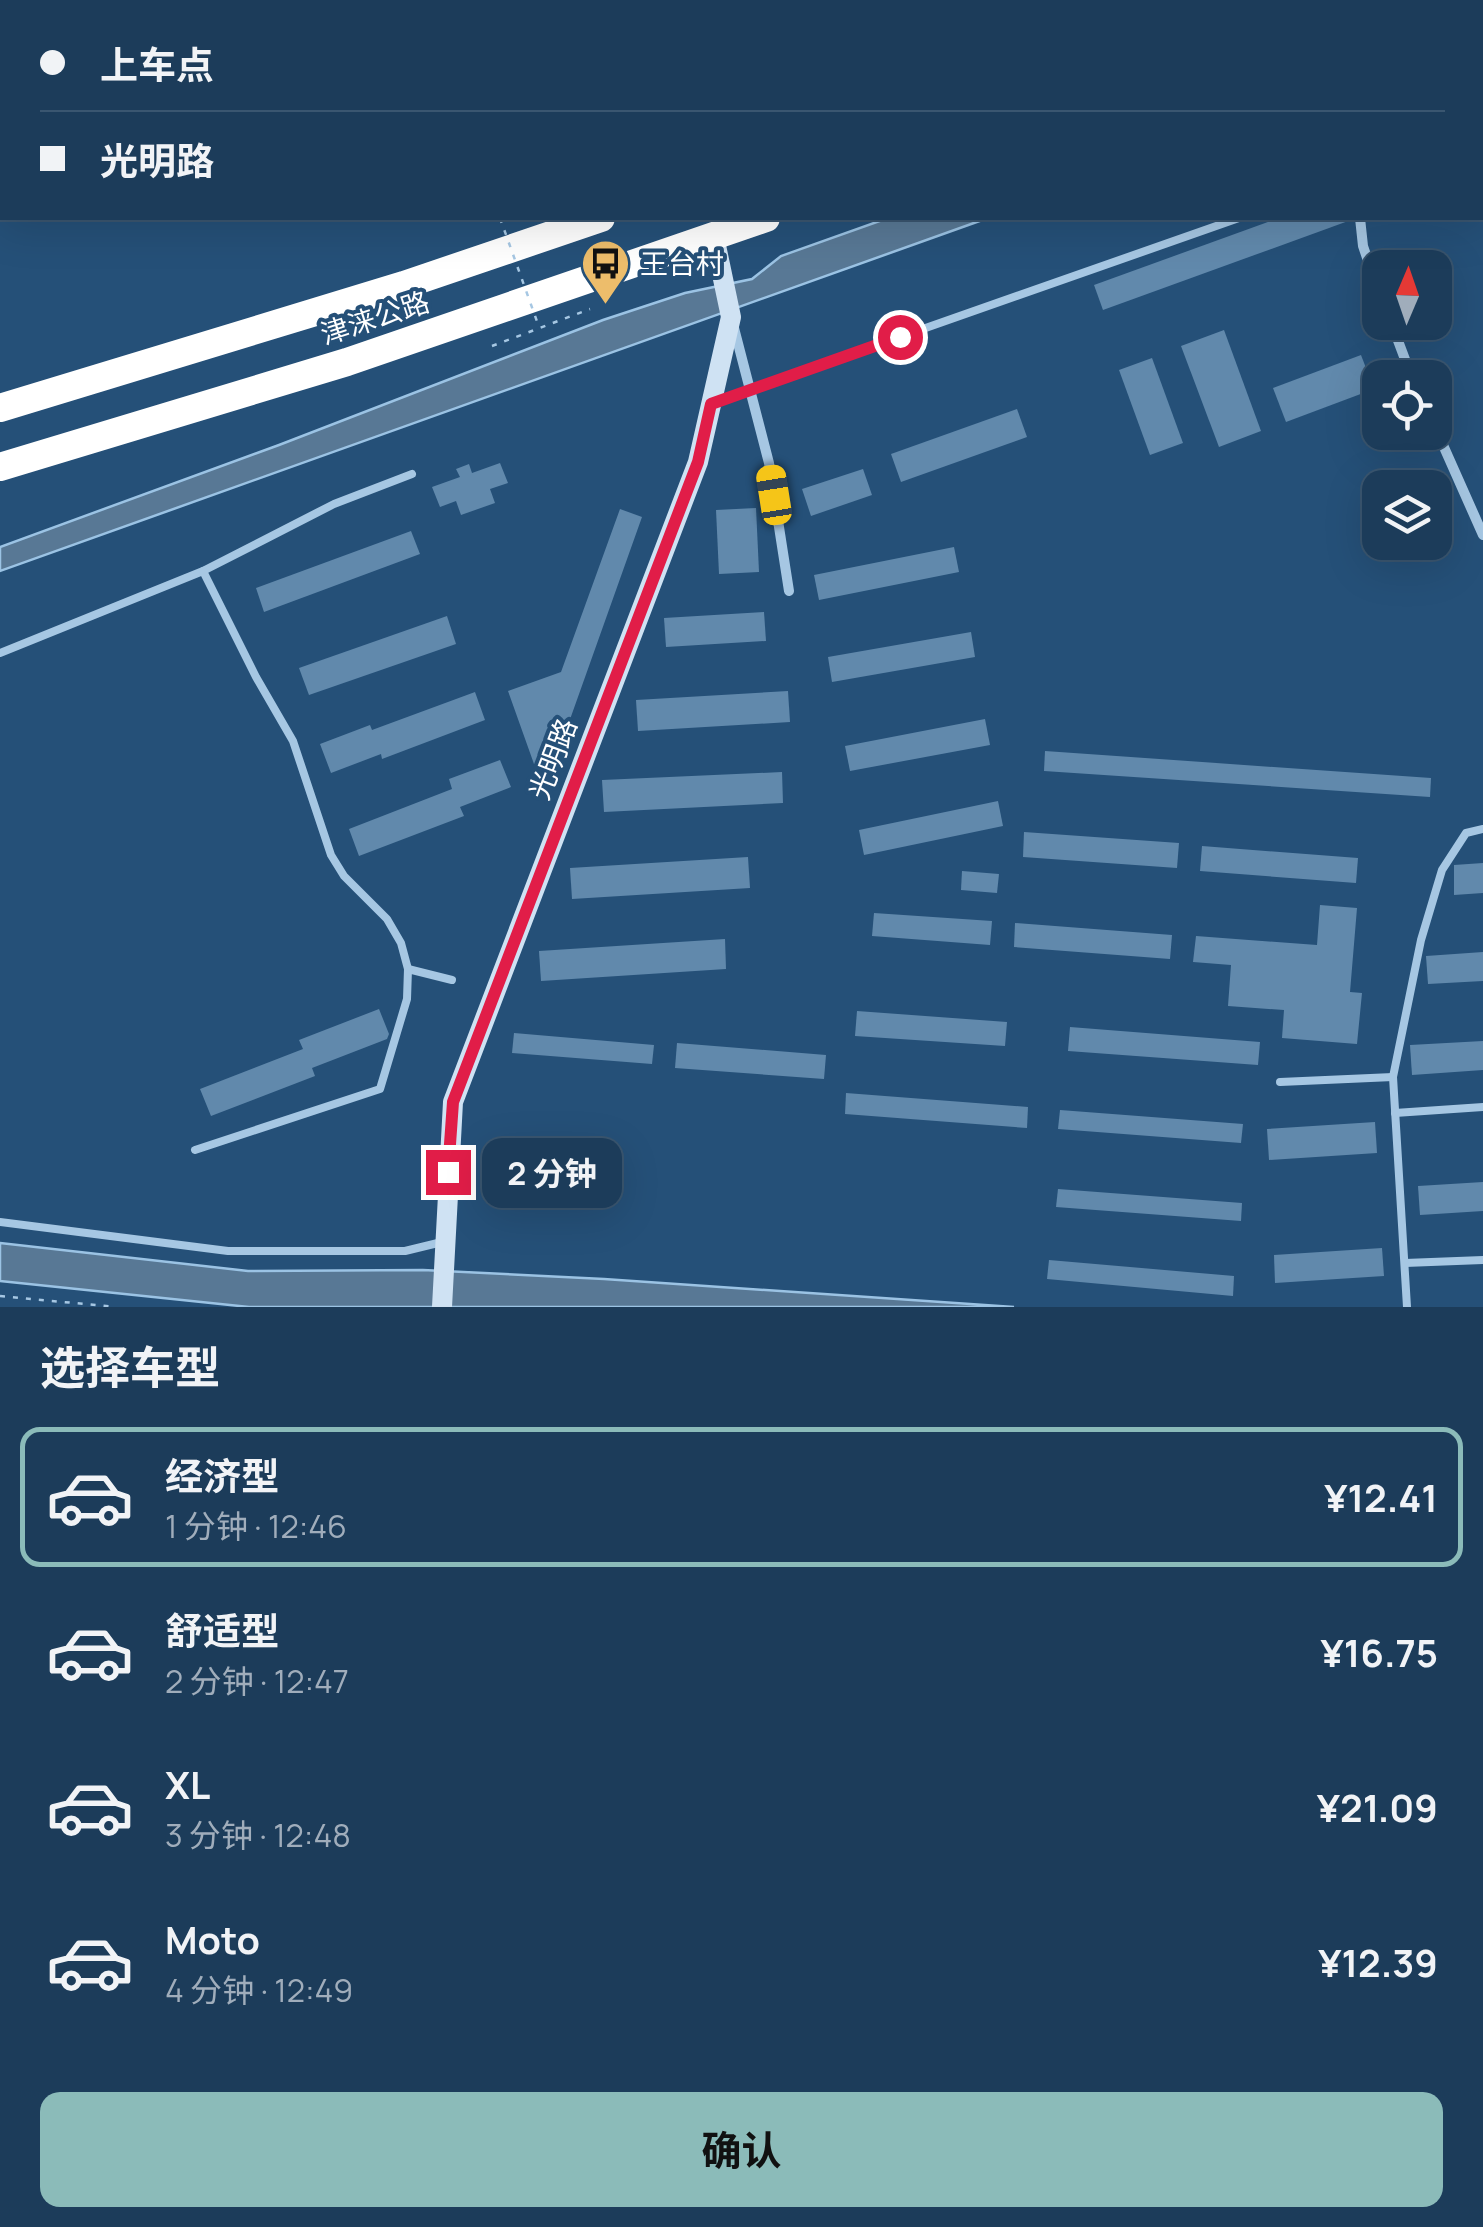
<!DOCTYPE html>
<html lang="zh">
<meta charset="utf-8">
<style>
body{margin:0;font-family:Manrope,"Noto Sans SC",sans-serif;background:#254360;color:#f1f3f6;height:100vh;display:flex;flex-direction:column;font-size:38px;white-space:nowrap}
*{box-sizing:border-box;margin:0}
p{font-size:32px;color:#a0adbb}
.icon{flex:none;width:55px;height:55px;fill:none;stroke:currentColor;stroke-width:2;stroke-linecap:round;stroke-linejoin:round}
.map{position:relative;height:1307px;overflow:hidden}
.panel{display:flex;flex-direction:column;background:#1c3c5a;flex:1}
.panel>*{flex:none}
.hud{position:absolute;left:0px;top:0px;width:1485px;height:220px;box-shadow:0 10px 40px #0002,0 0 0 2px #3a5670;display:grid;align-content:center;height:220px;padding:0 40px;background:#1c3c5a}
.needle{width:65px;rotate:2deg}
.tools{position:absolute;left:1362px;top:250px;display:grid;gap:20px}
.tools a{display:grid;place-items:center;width:90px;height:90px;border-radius:20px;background:#1c3c5a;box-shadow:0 10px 40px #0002,0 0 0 2px #3a5670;font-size:50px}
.end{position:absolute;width:45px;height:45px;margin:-22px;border:12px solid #e11d48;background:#fff;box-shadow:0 0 0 5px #fff}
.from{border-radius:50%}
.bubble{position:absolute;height:70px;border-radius:20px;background:#1c3c5a;box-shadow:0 10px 40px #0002,0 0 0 2px #3a5670;font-size:32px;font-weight:700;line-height:70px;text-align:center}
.car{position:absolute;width:30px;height:60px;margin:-30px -15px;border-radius:12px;box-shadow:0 0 8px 2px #0007;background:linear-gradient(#f5c518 24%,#345 0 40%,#f5c518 0 76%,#345 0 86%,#f5c518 0)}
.hud b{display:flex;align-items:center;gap:35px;height:95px;font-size:38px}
.hud b+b{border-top:2px solid #3a5670}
.hud i{width:25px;height:25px;background:#f1f3f6}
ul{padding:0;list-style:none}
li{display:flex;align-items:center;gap:30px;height:140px;margin:0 20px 15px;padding:0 20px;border:5px solid transparent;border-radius:20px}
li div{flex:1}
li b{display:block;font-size:38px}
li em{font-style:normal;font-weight:700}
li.active{border-color:#8bbbb9}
li>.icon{width:90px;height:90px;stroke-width:1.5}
h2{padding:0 40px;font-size:45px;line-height:120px}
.cta{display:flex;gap:20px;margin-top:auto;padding:20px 40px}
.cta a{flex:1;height:115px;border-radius:20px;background:#8bbbb9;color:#111;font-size:40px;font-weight:700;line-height:115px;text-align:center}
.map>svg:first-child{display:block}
.water{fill:#587895;stroke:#9bc3e4;stroke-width:2.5}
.building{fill:#6189ac}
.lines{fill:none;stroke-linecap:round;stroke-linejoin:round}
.path{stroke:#a6c7e3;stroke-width:2.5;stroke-dasharray:5 8;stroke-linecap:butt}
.lane{stroke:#a6c7e3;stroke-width:8}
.street{stroke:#a6c7e3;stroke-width:10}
.secondary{stroke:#cfe2f3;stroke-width:20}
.highway{stroke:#fff;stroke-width:28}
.path-bridge{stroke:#a6c7e3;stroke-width:2.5;stroke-dasharray:5 8;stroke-linecap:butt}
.route{stroke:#e11d48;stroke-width:12}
.labels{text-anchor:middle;stroke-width:8;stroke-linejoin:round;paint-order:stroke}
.poi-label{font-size:28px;fill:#fff;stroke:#255078;text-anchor:start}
.street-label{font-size:28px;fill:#fff;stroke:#255078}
</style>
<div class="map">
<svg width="1483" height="1307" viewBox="0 0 1483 1307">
<rect width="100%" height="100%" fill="#255078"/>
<g class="water">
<polygon points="888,218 988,218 0,571 0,547 279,445 603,320 685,293 752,279 781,256"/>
<polygon points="0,1243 248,1271 423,1270 604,1279 1014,1307 249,1307 0,1281"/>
</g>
<g class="building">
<polygon points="1279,218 1351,220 1103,310 1094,285"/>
<polygon points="1224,330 1261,431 1219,447 1181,346"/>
<polygon points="1361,355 1374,389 1286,422 1273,388"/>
<polygon points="1152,358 1183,443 1150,455 1119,370"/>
<polygon points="1017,409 1027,437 901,482 891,454"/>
<polygon points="500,463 508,483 490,489 495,503 461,515 456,501 440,507 432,487 460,477 456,469 469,464 472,473"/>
<polygon points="863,469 872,495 811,516 802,489"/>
<polygon points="756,508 759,572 719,574 716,510"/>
<polygon points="620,509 642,517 552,770 534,764 508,691 561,672"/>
<polygon points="411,531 420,554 264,612 256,588"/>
<polygon points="954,547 959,572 819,600 814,575"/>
<polygon points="764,612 766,641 666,647 664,618"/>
<polygon points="447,616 456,644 309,695 299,668"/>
<polygon points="971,632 975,657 832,682 828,657"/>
<polygon points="788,691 790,722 638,731 636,700"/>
<polygon points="475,692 485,720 382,759 381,754 331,773 320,744 370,725 372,730"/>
<polygon points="985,719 990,745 850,771 845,746"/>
<polygon points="1045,751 1431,778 1430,797 1044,771"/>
<polygon points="500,760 511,787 460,807 464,816 359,856 349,829 452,789 449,779"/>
<polygon points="782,772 783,803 604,812 602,780"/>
<polygon points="998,801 1003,826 864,855 859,830"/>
<polygon points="1024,832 1179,843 1177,868 1023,857"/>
<polygon points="1202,846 1358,858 1356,883 1200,871"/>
<polygon points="748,857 750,888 572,899 570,868"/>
<polygon points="1483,863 1483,893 1454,895 1454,865"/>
<polygon points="962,871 999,874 997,893 961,890"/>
<polygon points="1320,905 1357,908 1350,992 1362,993 1357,1044 1282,1038 1284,1010 1228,1006 1231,965 1193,962 1196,936 1317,945"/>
<polygon points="874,913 992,921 990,945 872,936"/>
<polygon points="1015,923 1172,935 1170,959 1014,947"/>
<polygon points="725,939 726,969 541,981 539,951"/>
<polygon points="1483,952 1483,981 1428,984 1426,956"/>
<polygon points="379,1009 389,1034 387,1039 312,1068 315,1076 211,1116 200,1089 303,1049 299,1040"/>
<polygon points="857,1011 1007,1022 1005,1046 855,1036"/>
<polygon points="1070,1027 1260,1042 1258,1065 1068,1051"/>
<polygon points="514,1033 654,1045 652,1064 512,1053"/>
<polygon points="1483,1041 1483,1070 1412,1075 1410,1045"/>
<polygon points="677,1043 826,1055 824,1079 675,1068"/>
<polygon points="846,1093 1028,1107 1027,1128 845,1114"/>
<polygon points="1060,1110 1243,1124 1241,1143 1058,1129"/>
<polygon points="1375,1122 1377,1153 1269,1160 1267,1129"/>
<polygon points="1483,1182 1483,1211 1420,1215 1418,1186"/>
<polygon points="1058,1189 1242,1203 1241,1221 1056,1207"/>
<polygon points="1382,1248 1384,1276 1275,1283 1274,1255"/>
<polygon points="1049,1260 1234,1276 1233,1296 1047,1279"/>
</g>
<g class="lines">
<g class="path">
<polyline points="492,346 590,309"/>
<polyline points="0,1296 116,1307"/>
</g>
<g class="lane">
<polyline points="779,0 780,2"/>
<polyline points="715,402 1239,218"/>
<polyline points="0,653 203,571 334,504 412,474"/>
<polyline points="408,969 452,980"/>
<polyline points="1280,1082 1393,1077"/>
<polyline points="1395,1113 1483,1107"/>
<polyline points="195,1150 380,1089 407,999 408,969 401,943 387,919 344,876 331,855 293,741 256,677 203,571"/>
<polyline points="0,1222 228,1251 405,1251 442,1242"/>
<polyline points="1405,1263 1483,1260"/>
<polyline points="1407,1307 1393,1077 1421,940 1442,870 1466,833 1483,829"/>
</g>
<g class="street">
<polyline points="1360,218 1363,246 1380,296"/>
<polyline points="1391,322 1412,378"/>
<polyline points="734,328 769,463 789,591"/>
<polyline points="1435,427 1483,535"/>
</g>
<g class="secondary">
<polyline points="1171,2 1177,0"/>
<polyline points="1399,2 1406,0"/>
<polyline points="1482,121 1483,121"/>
<polyline points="442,1307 453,1102 698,462 731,317 714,236"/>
</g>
<g class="highway">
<polyline points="1240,2 1247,0"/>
<polyline points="1341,2 1348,0"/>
<polyline points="0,408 404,285 601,218"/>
<polyline points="0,467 347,362 766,218"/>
</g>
<polyline class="path-bridge" points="500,218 539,327"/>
</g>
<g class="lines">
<polyline class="route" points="448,1172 453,1102 698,462 711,404 900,337"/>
</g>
<defs>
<symbol id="bus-pin" viewBox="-11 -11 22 30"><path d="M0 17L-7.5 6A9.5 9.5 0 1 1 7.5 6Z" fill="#edbd6b" stroke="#255078"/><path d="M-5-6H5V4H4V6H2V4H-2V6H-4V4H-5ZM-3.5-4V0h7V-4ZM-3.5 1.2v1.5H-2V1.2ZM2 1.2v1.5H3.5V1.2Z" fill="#111"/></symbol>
</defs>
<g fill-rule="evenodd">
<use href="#bus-pin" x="578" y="236" width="55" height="75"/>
</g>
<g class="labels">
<g class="poi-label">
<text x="640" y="274">王台村</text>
</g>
<g class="street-label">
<text transform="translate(375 318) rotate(-18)" y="10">津涞公路</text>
<text transform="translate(553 759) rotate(-69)" y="10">光明路</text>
</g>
</g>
</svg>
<div class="tools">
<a><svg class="needle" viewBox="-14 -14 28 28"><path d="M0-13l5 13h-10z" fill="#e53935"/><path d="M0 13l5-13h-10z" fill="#a0adbb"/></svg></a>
<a><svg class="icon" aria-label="locate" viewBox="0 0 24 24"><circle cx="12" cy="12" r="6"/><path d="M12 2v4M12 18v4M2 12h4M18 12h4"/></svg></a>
<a><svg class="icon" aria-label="layers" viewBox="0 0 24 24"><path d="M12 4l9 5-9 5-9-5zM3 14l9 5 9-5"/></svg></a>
</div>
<i class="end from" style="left:900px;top:337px"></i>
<i class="end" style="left:448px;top:1172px"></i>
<div class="bubble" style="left:482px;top:1138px;width:140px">2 分钟</div>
<i class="car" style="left:774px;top:495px;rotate:351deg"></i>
<div class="hud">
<b><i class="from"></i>上车点</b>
<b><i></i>光明路</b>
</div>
</div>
<section class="panel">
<h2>选择车型</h2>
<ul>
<li class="active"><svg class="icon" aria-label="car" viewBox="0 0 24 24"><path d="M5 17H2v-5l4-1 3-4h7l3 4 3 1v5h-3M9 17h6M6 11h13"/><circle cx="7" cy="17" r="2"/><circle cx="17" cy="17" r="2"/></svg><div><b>经济型</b><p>1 分钟 · 12:46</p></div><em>¥12.41</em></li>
<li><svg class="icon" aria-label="car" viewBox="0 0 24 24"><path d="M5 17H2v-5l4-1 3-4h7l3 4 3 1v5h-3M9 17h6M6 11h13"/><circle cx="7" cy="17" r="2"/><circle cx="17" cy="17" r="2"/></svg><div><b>舒适型</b><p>2 分钟 · 12:47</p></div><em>¥16.75</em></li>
<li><svg class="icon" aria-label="car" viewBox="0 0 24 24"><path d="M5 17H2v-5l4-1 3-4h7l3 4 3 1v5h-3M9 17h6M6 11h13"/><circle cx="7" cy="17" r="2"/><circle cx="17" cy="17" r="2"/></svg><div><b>XL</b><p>3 分钟 · 12:48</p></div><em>¥21.09</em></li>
<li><svg class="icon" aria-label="car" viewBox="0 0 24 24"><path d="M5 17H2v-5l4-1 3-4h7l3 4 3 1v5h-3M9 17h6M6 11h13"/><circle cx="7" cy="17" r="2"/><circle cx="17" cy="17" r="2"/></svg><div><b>Moto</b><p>4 分钟 · 12:49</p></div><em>¥12.39</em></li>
</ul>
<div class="cta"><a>确认</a></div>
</section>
